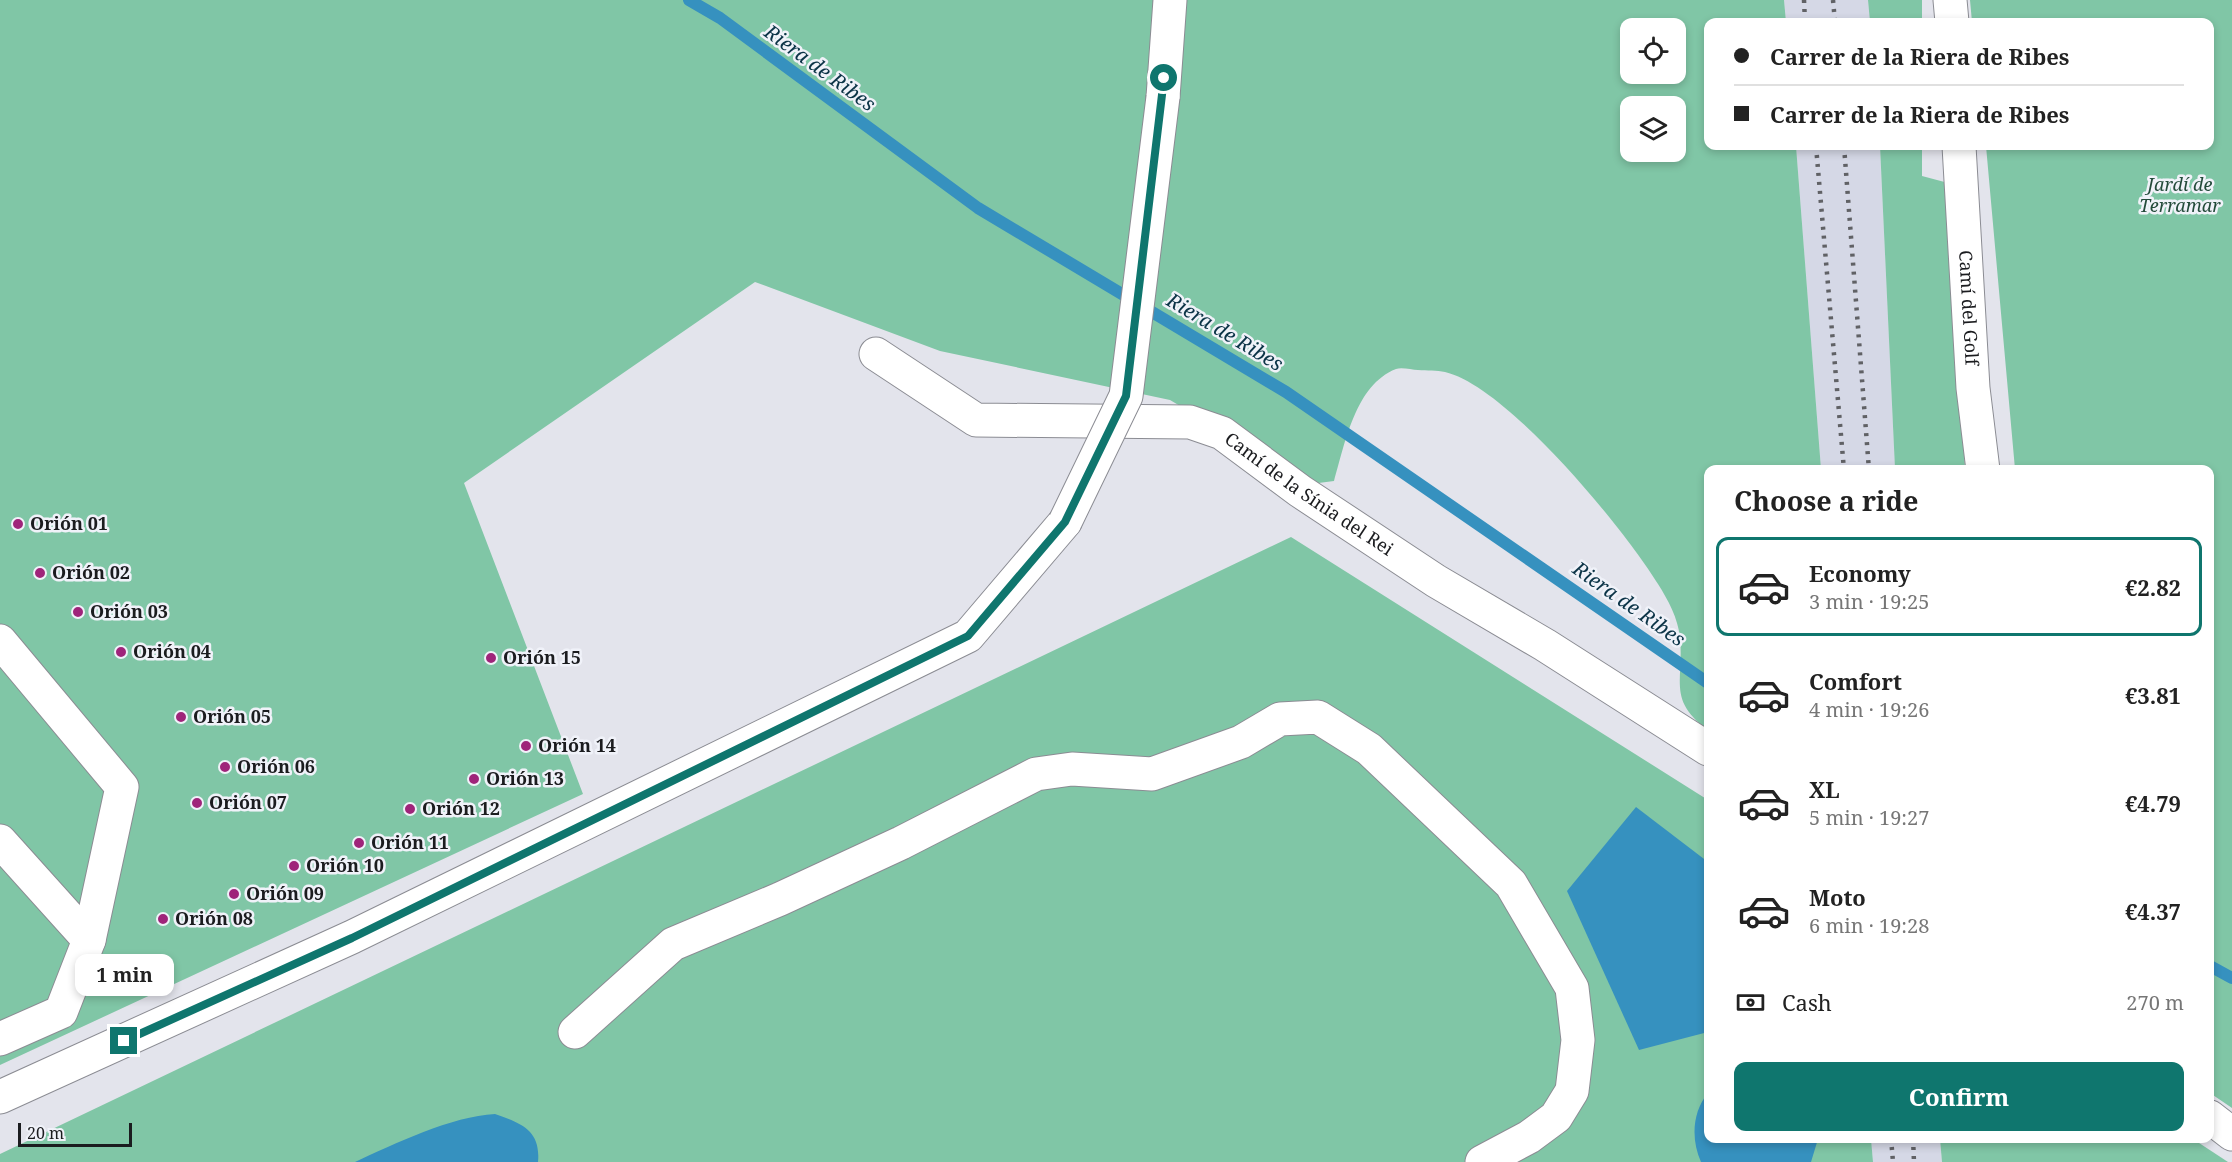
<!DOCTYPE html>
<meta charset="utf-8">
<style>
body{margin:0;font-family:"Noto Serif",serif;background:#f2f2f2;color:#222;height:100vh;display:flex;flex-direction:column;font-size:22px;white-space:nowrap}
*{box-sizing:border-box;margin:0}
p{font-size:20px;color:#767676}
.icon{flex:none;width:33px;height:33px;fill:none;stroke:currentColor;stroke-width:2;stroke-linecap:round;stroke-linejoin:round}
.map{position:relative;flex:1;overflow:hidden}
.sheet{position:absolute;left:1704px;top:465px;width:510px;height:678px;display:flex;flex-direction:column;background:#fff;border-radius:12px;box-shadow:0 3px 9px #0003}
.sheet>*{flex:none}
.guide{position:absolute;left:1704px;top:18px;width:510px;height:132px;border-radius:12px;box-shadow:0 3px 9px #0003;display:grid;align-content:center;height:132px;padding:0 30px;background:#fff}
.tools{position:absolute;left:1620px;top:18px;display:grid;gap:12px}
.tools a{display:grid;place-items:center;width:66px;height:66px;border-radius:12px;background:#fff;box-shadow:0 3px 9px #0003;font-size:30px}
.scale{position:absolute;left:18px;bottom:15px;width:114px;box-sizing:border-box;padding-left:6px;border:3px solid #1b1c1f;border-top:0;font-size:16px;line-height:21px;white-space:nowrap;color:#1b1c1f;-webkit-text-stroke:4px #f0f2f9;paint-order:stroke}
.end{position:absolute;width:27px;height:27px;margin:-14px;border:8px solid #0f766e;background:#fff;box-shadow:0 0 0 3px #fff}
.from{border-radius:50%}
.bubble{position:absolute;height:42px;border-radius:12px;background:#fff;box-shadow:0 3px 9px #0003;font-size:20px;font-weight:700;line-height:42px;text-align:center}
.guide b{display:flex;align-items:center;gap:21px;height:57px;font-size:22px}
.guide b+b{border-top:2px solid #e0e0e0}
.guide i{width:15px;height:15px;background:#222}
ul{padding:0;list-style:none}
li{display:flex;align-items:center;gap:18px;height:99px;margin:0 12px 9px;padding:0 18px;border:3px solid transparent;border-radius:12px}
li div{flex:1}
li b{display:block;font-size:22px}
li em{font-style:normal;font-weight:700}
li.selected{border-color:#0f766e}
li>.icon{width:54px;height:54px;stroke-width:1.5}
h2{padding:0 30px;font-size:27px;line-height:72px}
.pay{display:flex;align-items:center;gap:15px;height:66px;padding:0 30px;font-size:22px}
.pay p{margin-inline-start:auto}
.action{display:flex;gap:12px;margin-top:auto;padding:12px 30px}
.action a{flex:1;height:69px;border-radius:12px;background:#0f766e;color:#fff;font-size:24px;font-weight:700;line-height:69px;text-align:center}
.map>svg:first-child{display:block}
.built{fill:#d5d8e6}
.green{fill:#80c6a6;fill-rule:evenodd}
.water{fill:#3691bf}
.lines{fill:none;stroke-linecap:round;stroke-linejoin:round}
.stream{stroke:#3691bf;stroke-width:12}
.minor-casing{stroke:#8b8c93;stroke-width:35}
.minor{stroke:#fff;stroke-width:33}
.rail{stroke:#606165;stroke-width:4.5;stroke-dasharray:3 6;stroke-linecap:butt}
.minor-bridge-casing{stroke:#8b8c93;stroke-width:35;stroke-linecap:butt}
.minor-bridge{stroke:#fff;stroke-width:33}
.route{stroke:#0f766e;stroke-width:8}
.poi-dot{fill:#9f247a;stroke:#f0f2f9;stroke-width:2}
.labels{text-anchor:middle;stroke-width:5;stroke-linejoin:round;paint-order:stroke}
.park-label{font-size:18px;font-style:italic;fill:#234b3a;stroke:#f0f2f9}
.street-label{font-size:18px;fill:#1b1c1f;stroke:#f0f2f9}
.poi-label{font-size:18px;font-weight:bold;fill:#1b1c1f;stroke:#f0f2f9;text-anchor:start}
.water-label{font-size:20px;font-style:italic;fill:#0c3447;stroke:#f0f2f9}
</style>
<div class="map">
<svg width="2232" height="1162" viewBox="0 0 2232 1162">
<rect width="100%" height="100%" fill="#e3e4ec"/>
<g class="built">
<polygon points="1784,0 1868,0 1870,22 1786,22"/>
<polygon points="1796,146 1880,146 1895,469 1821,469"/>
<polygon points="1871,1139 1940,1139 1942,1162 1873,1162"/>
</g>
<g class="green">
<path d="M 0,0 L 1784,0 L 1786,22 L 1708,22 L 1708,146 L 1796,146 L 1821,469 L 1708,470 L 1708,730 C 1667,700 1684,681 1680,638 C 1678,618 1668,600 1658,584 C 1624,529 1508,387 1445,372 C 1437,370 1427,371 1418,370 C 1412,370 1402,367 1396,369 C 1355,385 1345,444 1334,481 L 1303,485 L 1248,446 L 1170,400 L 940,351 L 755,282 L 464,483 L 583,794 L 0,1065 ZM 1630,28 L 1676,28 L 1676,74 L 1630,74 ZM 1630,106 L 1676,106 L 1676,152 L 1630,152 Z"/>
<polygon points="1868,0 1922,0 1922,22 1870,22"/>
<polygon points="1970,0 2232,0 2232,1108 2210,1093 2210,470 2015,469 1986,146 2210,146 2210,22 1972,22"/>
<polygon points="1880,146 1922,146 1922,176 1952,184 1965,469 1895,469"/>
<polygon points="1291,537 1708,800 1708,1138 1871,1139 1873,1162 0,1162 0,1154"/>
<polygon points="1940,1139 2193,1139 2228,1162 1942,1162"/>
</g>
<g class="water">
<polygon points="1636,807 1708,862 1708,1032 1639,1050 1567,891"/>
<path d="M 1708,1093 L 1708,1138 L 1818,1139 L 1811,1162 L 1701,1162 C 1691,1140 1692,1112 1708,1093 Z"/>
<path d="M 495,1114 C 521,1123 541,1130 538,1162 L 355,1162 C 394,1144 452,1116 495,1114 Z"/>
</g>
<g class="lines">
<g class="stream">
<polyline points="689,0 720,18 978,208 1286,392 1708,683"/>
<polyline points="2210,966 2232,978"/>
</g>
<defs>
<g id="minor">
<polyline points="1950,0 1952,22"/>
<polyline points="1163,97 1170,0"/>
<path id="s1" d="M 1959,146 L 1973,388 L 1983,470"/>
<path id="s2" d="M 876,354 L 976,420 L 1190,422 L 1222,433 L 1300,491 L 1436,581 L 1545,645 L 1708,749"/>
<polyline points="0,641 122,787 89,940 61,1012 0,1039"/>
<polyline points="0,841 89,940"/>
<polyline points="575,1032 673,944 780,899 901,843 1036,774 1072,769 1152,774 1241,742 1280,719 1318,717 1369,749 1511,884 1572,988 1578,1040 1572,1091 1556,1117 1529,1137 1482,1162"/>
<polyline points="0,1097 352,937 968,636 1065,522"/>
<polyline points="2210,1117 2232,1134"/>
</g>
</defs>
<use href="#minor" class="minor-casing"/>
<use href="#minor" class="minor"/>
<g class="rail">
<polyline points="1804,0 1805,22"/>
<polyline points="1833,0 1835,22"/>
<polyline points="1816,146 1844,470"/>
<polyline points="1844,146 1869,470"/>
<polyline points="1891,1138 1893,1162"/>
<polyline points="1913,1138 1914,1162"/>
</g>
<defs>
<polyline id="minor-bridge" points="1065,522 1126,396 1163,97"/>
</defs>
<use href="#minor-bridge" class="minor-bridge-casing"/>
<use href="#minor-bridge" class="minor-bridge"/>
</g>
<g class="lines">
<polyline class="route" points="124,1041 352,938 968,636 1065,522 1126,396 1164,78"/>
</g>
<g class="poi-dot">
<circle cx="18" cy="524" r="6"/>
<circle cx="40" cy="573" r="6"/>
<circle cx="78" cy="612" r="6"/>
<circle cx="121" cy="652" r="6"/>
<circle cx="491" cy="658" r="6"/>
<circle cx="181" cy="717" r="6"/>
<circle cx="526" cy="746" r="6"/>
<circle cx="225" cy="767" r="6"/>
<circle cx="474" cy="779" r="6"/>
<circle cx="197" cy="803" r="6"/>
<circle cx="410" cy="809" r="6"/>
<circle cx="359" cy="843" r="6"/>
<circle cx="294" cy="866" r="6"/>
<circle cx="234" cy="894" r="6"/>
<circle cx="163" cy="919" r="6"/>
</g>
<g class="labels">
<g class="park-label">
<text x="2180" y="191">Jardí de<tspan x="2180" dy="21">Terramar</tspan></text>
</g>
<g class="street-label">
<text dy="6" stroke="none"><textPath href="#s1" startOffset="162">Camí del Golf</textPath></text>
<text dy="6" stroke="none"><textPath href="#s2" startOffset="474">Camí de la Sínia del Rei</textPath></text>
</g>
<g class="poi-label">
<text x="30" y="530">Orión 01</text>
<text x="52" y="579">Orión 02</text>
<text x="90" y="618">Orión 03</text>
<text x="133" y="658">Orión 04</text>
<text x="503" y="664">Orión 15</text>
<text x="193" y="723">Orión 05</text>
<text x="538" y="752">Orión 14</text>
<text x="237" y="773">Orión 06</text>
<text x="486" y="785">Orión 13</text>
<text x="209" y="809">Orión 07</text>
<text x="422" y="815">Orión 12</text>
<text x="371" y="849">Orión 11</text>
<text x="306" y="872">Orión 10</text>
<text x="246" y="900">Orión 09</text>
<text x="175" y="925">Orión 08</text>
</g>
<g class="water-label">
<text transform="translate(820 68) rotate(36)" y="7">Riera de Ribes</text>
<text transform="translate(1225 332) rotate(31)" y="7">Riera de Ribes</text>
<text transform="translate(1629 604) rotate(35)" y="7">Riera de Ribes</text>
</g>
</g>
</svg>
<div class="tools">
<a><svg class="icon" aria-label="locate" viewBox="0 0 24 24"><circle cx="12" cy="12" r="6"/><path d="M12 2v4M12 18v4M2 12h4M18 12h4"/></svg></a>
<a><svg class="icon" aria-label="layers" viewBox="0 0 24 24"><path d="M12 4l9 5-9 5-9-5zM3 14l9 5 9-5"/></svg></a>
</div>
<div class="scale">20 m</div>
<i class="end from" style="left:1164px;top:78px"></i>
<i class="end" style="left:124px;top:1041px"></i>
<div class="bubble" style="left:75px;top:954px;width:99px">1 min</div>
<div class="guide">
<b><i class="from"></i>Carrer de la Riera de Ribes</b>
<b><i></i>Carrer de la Riera de Ribes</b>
</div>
<section class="sheet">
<h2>Choose a ride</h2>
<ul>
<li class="selected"><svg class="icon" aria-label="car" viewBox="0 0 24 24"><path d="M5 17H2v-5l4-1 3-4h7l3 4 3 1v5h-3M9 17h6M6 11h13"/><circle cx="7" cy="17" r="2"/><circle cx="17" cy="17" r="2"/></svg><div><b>Economy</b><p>3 min · 19:25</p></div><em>€2.82</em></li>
<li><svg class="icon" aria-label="car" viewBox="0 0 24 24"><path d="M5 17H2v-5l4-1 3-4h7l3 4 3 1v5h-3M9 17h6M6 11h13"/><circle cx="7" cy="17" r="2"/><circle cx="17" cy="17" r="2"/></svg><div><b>Comfort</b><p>4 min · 19:26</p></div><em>€3.81</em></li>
<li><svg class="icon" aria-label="car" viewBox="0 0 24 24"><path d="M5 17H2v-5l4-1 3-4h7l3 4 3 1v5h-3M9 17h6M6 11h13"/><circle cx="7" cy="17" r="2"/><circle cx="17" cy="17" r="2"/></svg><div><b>XL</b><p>5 min · 19:27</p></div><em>€4.79</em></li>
<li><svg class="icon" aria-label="car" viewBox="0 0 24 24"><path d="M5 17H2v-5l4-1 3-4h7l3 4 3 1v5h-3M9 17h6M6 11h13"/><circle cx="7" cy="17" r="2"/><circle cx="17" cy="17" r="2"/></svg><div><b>Moto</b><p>6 min · 19:28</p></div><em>€4.37</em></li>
</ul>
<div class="pay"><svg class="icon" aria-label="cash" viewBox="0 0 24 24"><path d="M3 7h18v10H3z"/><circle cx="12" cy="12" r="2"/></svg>Cash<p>270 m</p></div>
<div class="action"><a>Confirm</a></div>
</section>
</div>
